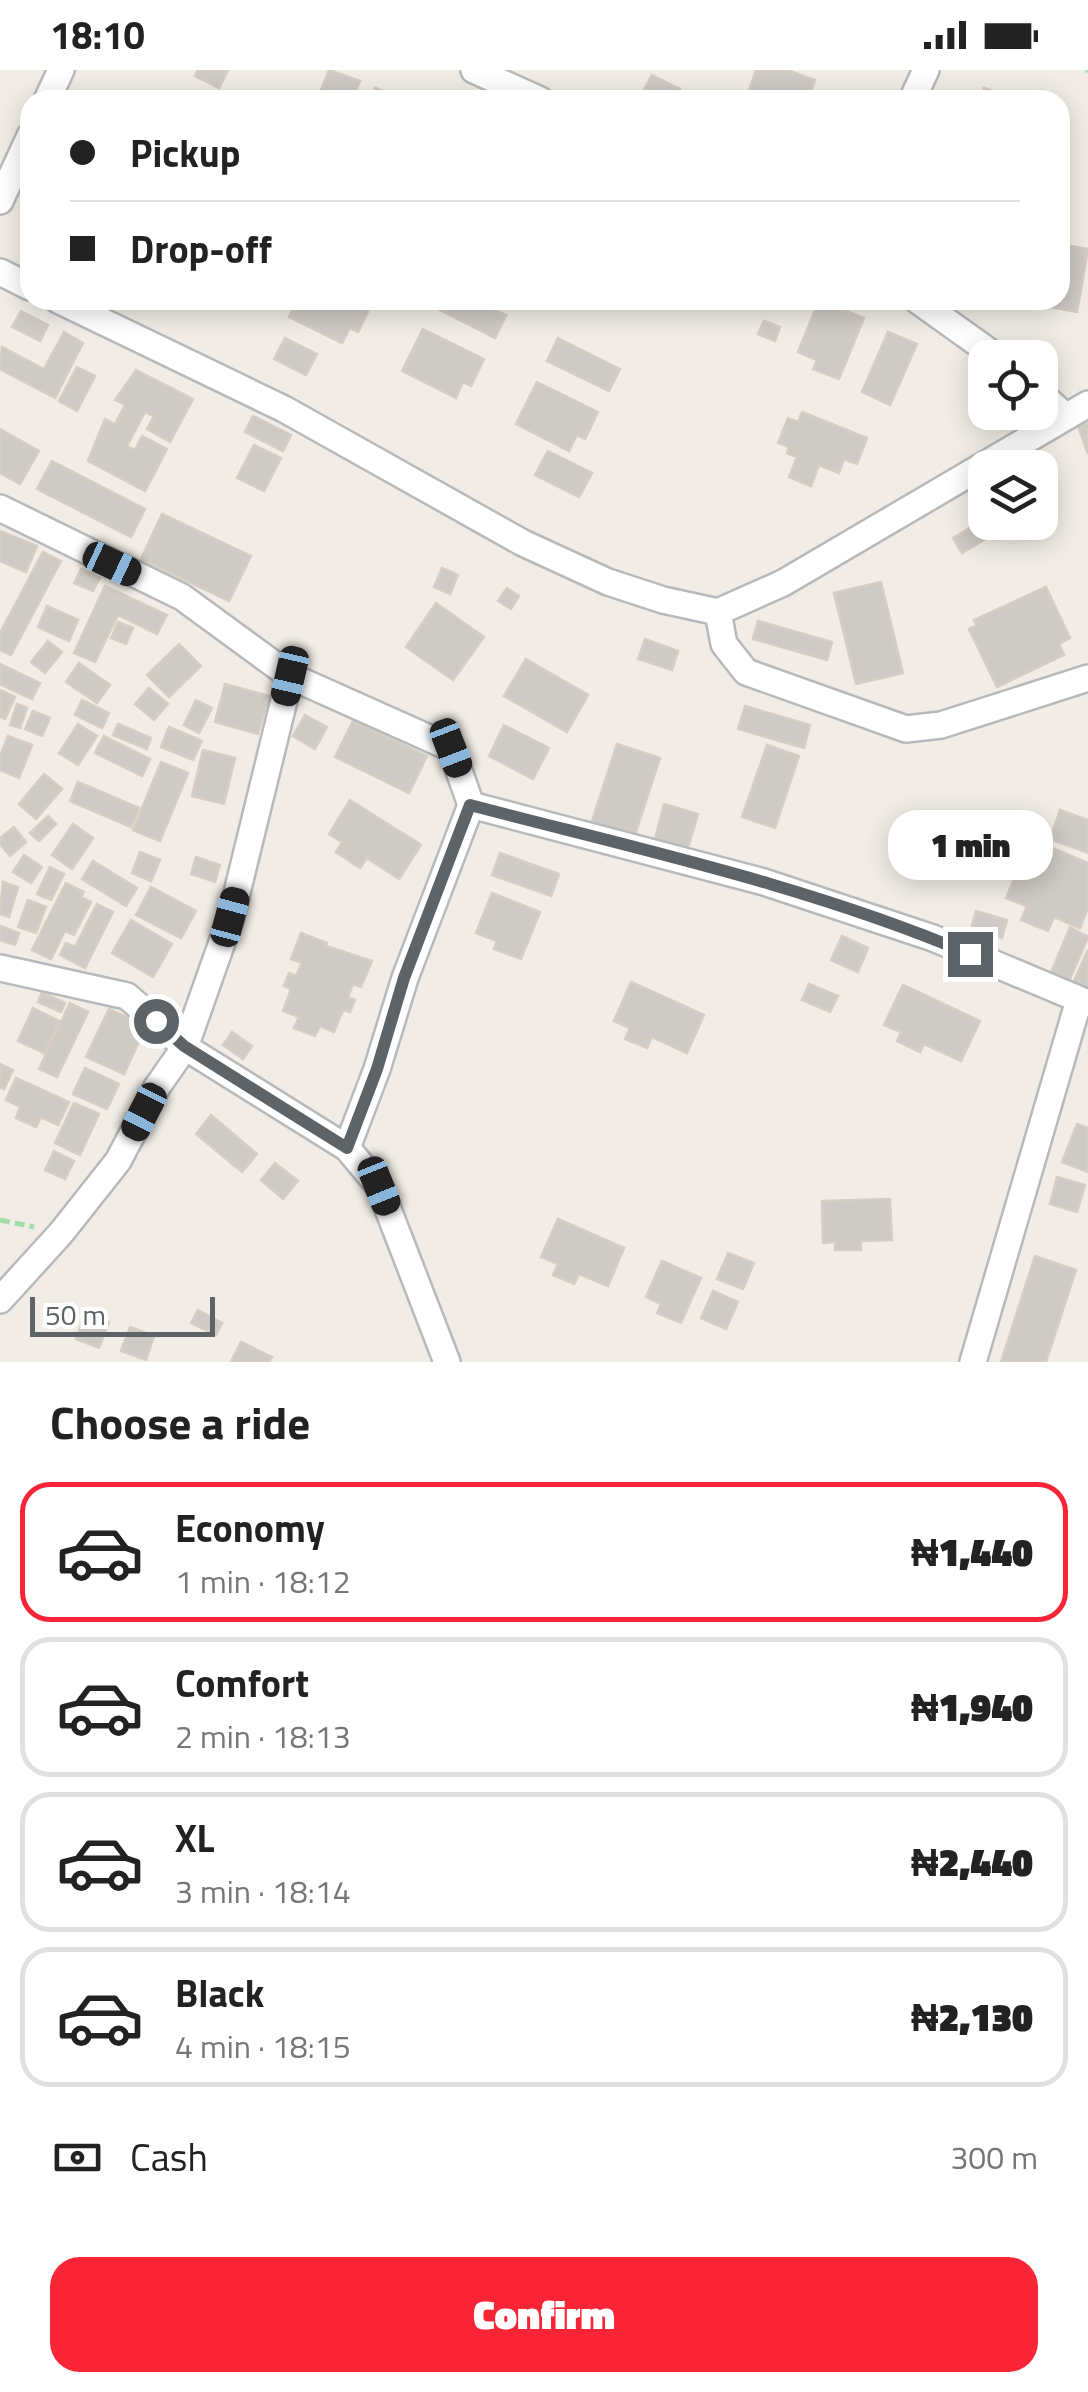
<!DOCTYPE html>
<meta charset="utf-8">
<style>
body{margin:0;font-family:"Titillium Web",sans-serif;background:#f6f6f6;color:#222;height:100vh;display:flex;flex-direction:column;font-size:38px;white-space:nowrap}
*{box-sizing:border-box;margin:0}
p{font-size:32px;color:#767676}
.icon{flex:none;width:55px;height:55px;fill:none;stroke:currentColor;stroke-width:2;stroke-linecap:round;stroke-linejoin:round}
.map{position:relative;height:1292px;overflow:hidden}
.side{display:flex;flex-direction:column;background:#fff;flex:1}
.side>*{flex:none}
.guide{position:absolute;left:20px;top:20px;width:1050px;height:220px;border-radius:30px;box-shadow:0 5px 25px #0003;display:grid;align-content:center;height:220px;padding:0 50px;background:#fff}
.fabs{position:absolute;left:968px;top:270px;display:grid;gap:20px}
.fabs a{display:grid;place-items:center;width:90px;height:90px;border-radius:20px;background:#fff;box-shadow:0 5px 25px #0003;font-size:50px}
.scale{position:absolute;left:30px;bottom:25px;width:185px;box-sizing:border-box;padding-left:10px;border:5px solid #5d6367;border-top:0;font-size:28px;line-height:35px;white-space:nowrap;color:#5d6367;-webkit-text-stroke:8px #fff;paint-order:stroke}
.end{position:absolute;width:45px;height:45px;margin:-22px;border:12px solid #5d6367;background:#fff;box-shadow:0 0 0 5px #fff}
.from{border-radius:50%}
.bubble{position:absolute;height:70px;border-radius:30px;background:#fff;box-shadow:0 5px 25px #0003;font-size:32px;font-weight:800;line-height:70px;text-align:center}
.car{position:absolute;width:30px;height:60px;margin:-30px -15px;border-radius:12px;box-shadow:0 0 8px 2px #0007;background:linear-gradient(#222 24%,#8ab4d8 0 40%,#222 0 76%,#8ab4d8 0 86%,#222 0)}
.guide b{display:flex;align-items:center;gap:35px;height:95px;font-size:38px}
.guide b+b{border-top:2px solid #e0e0e0}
.guide i{width:25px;height:25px;background:#222}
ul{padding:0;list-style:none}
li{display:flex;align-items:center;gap:30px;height:140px;margin:0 20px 15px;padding:0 30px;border:5px solid #e0e0e0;border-radius:30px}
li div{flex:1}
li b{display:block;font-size:38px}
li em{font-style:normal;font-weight:800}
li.selected{border-color:#f92435}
li>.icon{width:90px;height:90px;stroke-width:1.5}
h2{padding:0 50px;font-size:45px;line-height:120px}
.pay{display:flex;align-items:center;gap:25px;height:110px;padding:0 50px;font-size:38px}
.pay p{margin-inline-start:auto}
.button{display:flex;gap:20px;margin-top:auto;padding:20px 50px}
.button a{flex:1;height:115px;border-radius:30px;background:#f92435;color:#fff;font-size:40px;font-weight:800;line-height:115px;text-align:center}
.status{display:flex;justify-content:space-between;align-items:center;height:70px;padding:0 50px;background:#fff;direction:ltr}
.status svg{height:28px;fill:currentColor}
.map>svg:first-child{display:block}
.building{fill:#cecac5;stroke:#d6cdc3;stroke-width:2.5}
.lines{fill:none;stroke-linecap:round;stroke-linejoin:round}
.street-casing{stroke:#b6babd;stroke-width:30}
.path{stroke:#a2dda8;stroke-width:5;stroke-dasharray:10 5;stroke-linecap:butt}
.street{stroke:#fff;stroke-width:25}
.route{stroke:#5d6367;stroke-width:12}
</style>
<div class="status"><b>18:10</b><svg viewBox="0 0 49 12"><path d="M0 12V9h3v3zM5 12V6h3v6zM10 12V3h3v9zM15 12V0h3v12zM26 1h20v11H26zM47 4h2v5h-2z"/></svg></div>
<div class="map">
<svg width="1088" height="1292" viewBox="0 0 1088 1292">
<rect width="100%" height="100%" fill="#f1ede6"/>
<g class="building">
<polygon points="198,0 228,0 219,18 195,6"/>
<polygon points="329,0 360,11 352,30 317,30"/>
<polygon points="756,0 787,0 815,10 808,30 746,30"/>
<polygon points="652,5 680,19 674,30 649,30 641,26"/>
<polygon points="375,18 406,30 371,30"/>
<polygon points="984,18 1020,30 980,30"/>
<polygon points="1060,174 1088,179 1077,242 1045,236 1047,230 1060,230"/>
<polygon points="297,230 361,230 371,235 358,262 350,258 342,273 289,247"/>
<polygon points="437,230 475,230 506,245 495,268 434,237"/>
<polygon points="819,230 864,248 839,309 813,299 817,290 798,282"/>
<polygon points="21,241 48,255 40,271 12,257"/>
<polygon points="764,251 780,257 775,271 758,264"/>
<polygon points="423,259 484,289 471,316 463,312 456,328 402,301"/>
<polygon points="64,262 83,273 55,328 0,299 2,277 44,299"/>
<polygon points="888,262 917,274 890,335 862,322"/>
<polygon points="285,268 317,284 306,305 274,289"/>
<polygon points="558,268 620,299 609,321 547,291"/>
<polygon points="77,297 95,306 77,341 59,331"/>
<polygon points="136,300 193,329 170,372 147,359 154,346 145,342 127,376 135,380 142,366 167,379 145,421 88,391 105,349 115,354 125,335 115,330"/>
<polygon points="537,312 598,342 585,369 577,365 569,381 516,354"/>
<polygon points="802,342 867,368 857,394 844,389 839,403 819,395 811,416 789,407 797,387 787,383 789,377 778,373 788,348 798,352"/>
<polygon points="253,346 291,365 283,381 245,362"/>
<polygon points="1088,353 1088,384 1078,356"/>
<polygon points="0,359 39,381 20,414 0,403"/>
<polygon points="254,375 281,388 264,421 237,408"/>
<polygon points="548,381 592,403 579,427 535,405"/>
<polygon points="52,391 145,439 131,467 37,419"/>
<polygon points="162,444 251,486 229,531 141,489"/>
<polygon points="985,449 985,452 1014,452 962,483 953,468"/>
<polygon points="0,461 37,476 26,502 0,491"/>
<polygon points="43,482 61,491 11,585 0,580 0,563"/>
<polygon points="442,498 458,505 450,524 434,517"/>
<polygon points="81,499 100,508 93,521 74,513"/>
<polygon points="881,512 903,603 856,614 834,523"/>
<polygon points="105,516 167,545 157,564 118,545 95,592 74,583"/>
<polygon points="1046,517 1070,568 1059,574 1064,585 997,617 969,559 977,555 974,550"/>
<polygon points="507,518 519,526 511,539 498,531"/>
<polygon points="436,533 484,567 453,610 406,577"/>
<polygon points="47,536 78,550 69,571 38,557"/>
<polygon points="758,551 832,572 827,590 753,569"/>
<polygon points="118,552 133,558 126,574 111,568"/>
<polygon points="645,569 678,581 672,600 638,589"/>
<polygon points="48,571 62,582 45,603 31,592"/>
<polygon points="179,574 201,596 169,627 147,605"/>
<polygon points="526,589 588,625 567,662 504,626"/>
<polygon points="79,593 110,615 97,633 66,612"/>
<polygon points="0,594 40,613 32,629 0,614"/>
<polygon points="225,614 269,626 258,664 215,652"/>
<polygon points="149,618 168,634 154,650 135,634"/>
<polygon points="0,620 15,627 5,649 0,647"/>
<polygon points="82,630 109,643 102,658 75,645"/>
<polygon points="196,630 212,638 199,663 184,655"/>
<polygon points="17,634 27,638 20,658 10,655"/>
<polygon points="745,636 810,655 804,678 738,659"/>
<polygon points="33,641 50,648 42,666 25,659"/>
<polygon points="305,645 327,657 315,679 293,666"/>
<polygon points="353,651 427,686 409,723 335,687"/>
<polygon points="78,654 97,666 78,695 59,683"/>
<polygon points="118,654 151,668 147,679 113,665"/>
<polygon points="504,655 549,678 533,709 489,686"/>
<polygon points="169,657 202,671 193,690 161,677"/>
<polygon points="8,666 32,675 19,708 0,700 0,686"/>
<polygon points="104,666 150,689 142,706 95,683"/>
<polygon points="617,674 660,688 633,771 590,757"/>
<polygon points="767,675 799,686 775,758 742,747"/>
<polygon points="203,680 235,688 224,734 192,726"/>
<polygon points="161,692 188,703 160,771 133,760"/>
<polygon points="44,704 62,719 36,749 19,734"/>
<polygon points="78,712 139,738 131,757 70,731"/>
<polygon points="350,730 421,775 399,809 367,788 360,798 336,782 342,772 329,764"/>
<polygon points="664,734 698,744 688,778 655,769"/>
<polygon points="1060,740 1088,750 1088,783 1050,769"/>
<polygon points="48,746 56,754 39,771 30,763"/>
<polygon points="73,754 93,768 72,799 52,785"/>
<polygon points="14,757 26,772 10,786 0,774 0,768"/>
<polygon points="1031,769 1088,793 1088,838 1080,858 1054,847 1048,861 1021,850 1027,836 1006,828"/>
<polygon points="140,782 160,790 151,811 132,803"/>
<polygon points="500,783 559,804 551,826 492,805"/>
<polygon points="24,785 42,797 31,813 13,802"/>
<polygon points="196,787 220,795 215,812 191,804"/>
<polygon points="93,791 137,818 126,836 82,809"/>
<polygon points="50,797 64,804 51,830 37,824"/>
<polygon points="3,812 18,817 9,847 0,844"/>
<polygon points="66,813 84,822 81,827 91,832 74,865 65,861 51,889 32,880"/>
<polygon points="151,817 196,841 181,868 136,845"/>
<polygon points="492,823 540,842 521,889 494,879 497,871 476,863"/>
<polygon points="28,830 46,837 36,863 18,857"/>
<polygon points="97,834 113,842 85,898 60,885 66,873 75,877"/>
<polygon points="976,841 1007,850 1002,868 971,859"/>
<polygon points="131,850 172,874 153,907 112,883"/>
<polygon points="0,856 19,863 15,875 0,870"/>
<polygon points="1070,857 1088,867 1068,913 1050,905"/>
<polygon points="301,863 327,873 326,876 372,891 361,917 353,914 348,927 355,930 350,942 343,940 334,962 320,956 315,966 294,958 299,947 283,941 291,919 284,916 289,903 296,906 302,893 291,889"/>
<polygon points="842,866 868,878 858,902 831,890"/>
<polygon points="1088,880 1088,917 1074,911"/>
<polygon points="631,912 704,945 687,983 652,967 647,978 625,969 630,958 614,951"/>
<polygon points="809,914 838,926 830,942 802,930"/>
<polygon points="903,915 980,951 961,991 924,974 920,982 897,971 901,962 884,955"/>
<polygon points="42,922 65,933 61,942 38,932"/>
<polygon points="70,933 88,942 57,1007 39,999"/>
<polygon points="33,938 59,951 44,983 18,971"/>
<polygon points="109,939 146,956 124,1004 86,987"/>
<polygon points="232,962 252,976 243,989 223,975"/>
<polygon points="0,994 13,1000 4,1019 0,1017"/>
<polygon points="85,998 119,1014 107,1039 73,1024"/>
<polygon points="16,1008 69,1032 58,1055 41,1047 36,1057 16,1048 20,1037 6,1030"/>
<polygon points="74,1033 99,1044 80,1085 55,1073"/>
<polygon points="211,1045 257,1084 242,1102 196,1064"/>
<polygon points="1077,1054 1088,1058 1088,1102 1062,1092"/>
<polygon points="54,1081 74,1091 65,1109 45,1100"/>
<polygon points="275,1093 298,1111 283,1129 261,1110"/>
<polygon points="1057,1107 1085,1115 1077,1142 1050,1134"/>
<polygon points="890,1129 892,1170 861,1171 861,1180 835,1180 835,1172 823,1173 822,1131"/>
<polygon points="558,1149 624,1178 608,1216 579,1204 574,1214 553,1205 558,1194 541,1187"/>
<polygon points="728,1183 754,1193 743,1219 717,1209"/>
<polygon points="1035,1186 1076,1200 1046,1292 1001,1292"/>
<polygon points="662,1191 701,1208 681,1253 657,1243 661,1234 646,1227"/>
<polygon points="713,1221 738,1232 726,1259 701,1248"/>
<polygon points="198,1240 222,1253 216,1265 191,1253"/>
<polygon points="85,1243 109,1252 99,1278 76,1269"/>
<polygon points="130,1257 154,1266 146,1290 121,1281"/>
<polygon points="241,1272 272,1287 269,1292 231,1292"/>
</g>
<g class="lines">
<defs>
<g id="street">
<polyline points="474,0 540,30"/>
<polyline points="47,30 61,0"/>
<polyline points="912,30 926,0"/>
<polyline points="0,131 30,66"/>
<polyline points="0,202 30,217"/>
<polyline points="58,230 284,339 523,473 608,512 663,530 718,542 783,513 1088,334"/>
<polyline points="917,230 998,288"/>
<polyline points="1040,323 1065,346"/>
<polyline points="0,438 182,527 290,606 451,678 471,735 405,908 377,999 347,1078"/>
<polyline points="718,542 724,574 746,602 906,659 941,655 1088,608"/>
<polyline points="471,735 764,812 933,868 1088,933"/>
<polyline points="0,898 127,926 185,977 347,1078 379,1116 447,1292"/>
<polyline points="0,1230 61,1163 118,1091 157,1017 185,977 231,847 290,606"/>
<polyline points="973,1292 1079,930"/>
</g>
</defs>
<use href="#street" class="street-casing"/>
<g class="path">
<polyline points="1086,0 1088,1"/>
<polyline points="0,1150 34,1157"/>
</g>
<use href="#street" class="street"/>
</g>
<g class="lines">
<path class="route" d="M 156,951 L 184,976 L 347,1078 L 377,999 L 404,908 L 470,735 C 638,779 810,816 970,884"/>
</g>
</svg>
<div class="fabs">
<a><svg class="icon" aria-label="locate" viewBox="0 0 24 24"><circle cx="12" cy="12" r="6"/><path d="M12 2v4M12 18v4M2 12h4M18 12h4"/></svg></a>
<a><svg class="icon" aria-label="layers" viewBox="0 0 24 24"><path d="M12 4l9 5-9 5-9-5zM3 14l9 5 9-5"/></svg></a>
</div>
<div class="scale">50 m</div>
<i class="end from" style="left:156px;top:951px"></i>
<i class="end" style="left:970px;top:884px"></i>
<div class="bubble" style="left:888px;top:740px;width:165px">1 min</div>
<i class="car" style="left:112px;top:494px;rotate:115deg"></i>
<i class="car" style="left:290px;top:606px;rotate:193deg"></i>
<i class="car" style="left:451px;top:678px;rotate:159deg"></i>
<i class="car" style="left:230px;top:847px;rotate:15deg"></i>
<i class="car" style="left:144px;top:1042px;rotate:207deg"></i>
<i class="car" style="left:379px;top:1116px;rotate:158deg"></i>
<div class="guide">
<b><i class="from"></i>Pickup</b>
<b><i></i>Drop-off</b>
</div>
</div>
<section class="side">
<h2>Choose a ride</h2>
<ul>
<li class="selected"><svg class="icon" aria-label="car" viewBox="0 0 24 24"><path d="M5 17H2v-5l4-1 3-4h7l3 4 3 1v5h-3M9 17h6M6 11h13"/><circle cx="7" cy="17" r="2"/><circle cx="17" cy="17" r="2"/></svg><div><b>Economy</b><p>1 min · 18:12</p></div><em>₦1,440</em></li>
<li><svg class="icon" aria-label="car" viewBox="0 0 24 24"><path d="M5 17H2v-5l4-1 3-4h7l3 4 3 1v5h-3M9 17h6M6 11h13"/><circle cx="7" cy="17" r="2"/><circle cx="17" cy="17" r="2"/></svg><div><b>Comfort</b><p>2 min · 18:13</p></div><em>₦1,940</em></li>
<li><svg class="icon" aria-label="car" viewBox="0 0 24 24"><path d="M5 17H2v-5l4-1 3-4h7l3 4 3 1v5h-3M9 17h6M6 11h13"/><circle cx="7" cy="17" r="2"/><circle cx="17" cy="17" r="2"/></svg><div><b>XL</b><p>3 min · 18:14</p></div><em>₦2,440</em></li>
<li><svg class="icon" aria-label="car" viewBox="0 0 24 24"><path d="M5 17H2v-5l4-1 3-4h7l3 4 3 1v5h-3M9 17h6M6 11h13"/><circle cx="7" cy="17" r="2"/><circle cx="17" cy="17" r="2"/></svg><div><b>Black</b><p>4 min · 18:15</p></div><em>₦2,130</em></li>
</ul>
<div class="pay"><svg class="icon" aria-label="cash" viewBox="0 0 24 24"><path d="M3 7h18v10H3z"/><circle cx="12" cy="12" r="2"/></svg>Cash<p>300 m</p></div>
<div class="button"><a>Confirm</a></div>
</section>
